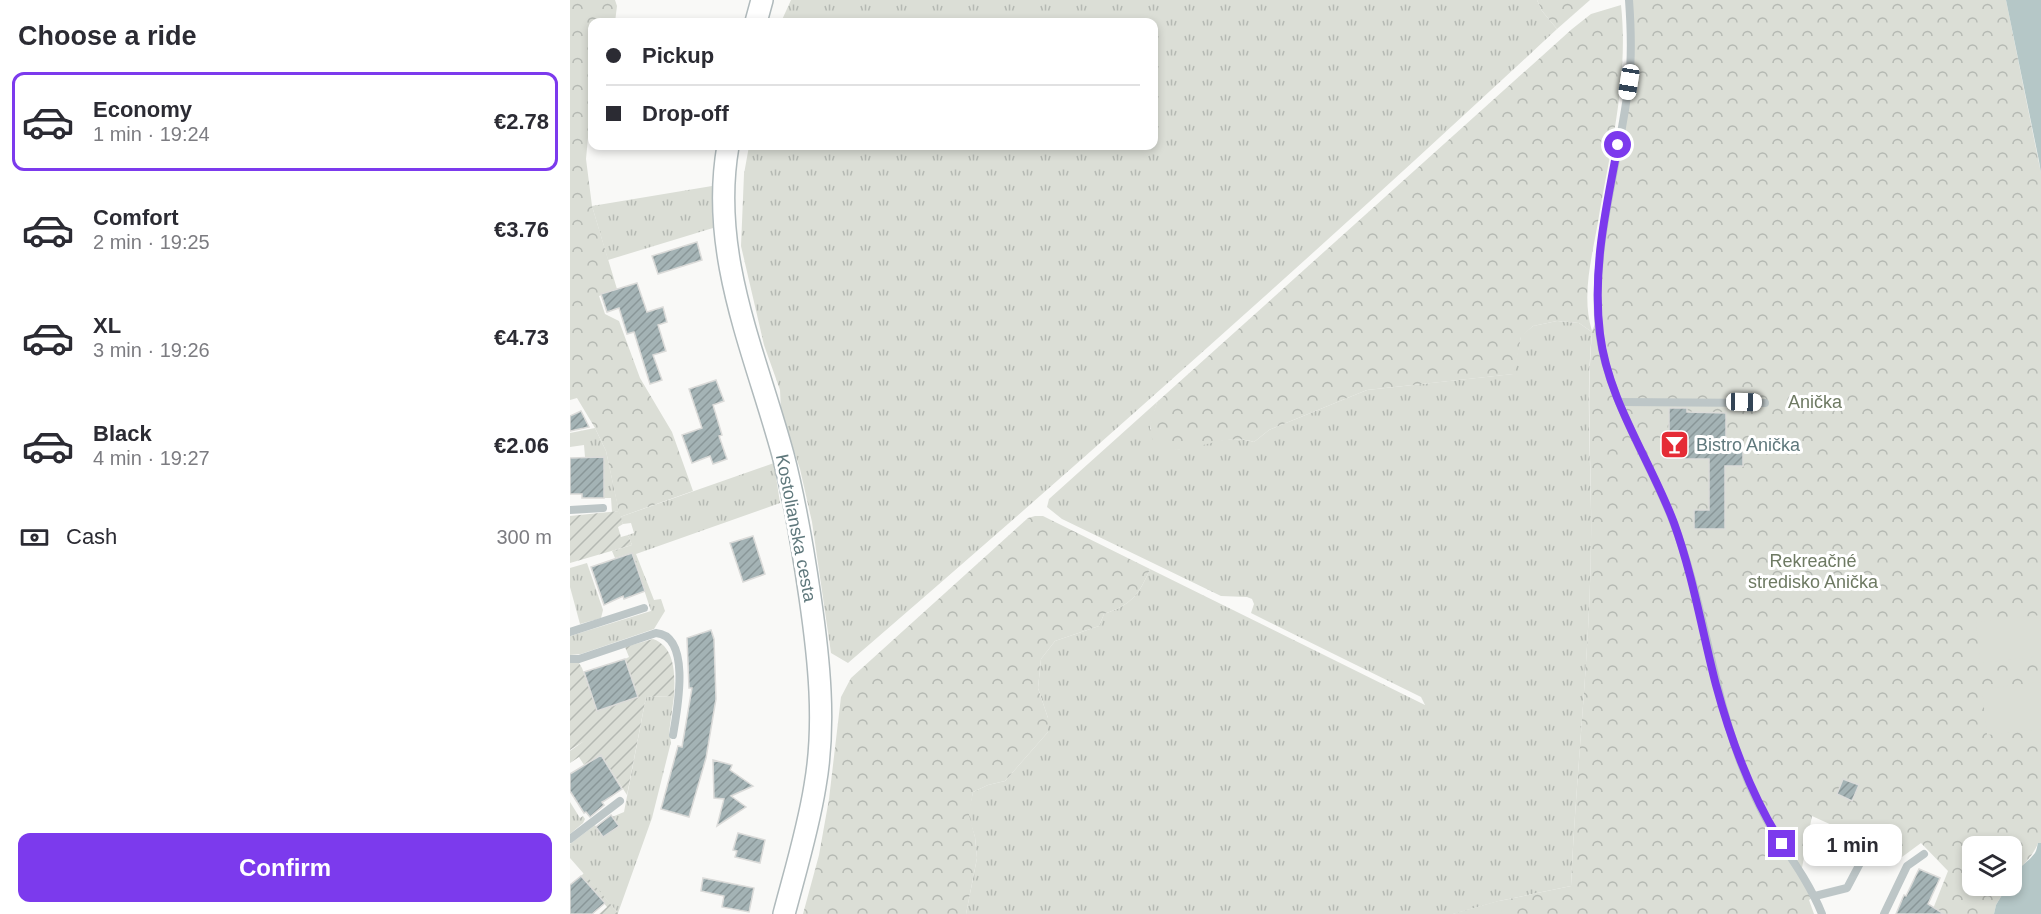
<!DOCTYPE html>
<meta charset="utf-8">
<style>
body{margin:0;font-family:Arial,sans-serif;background:#f2f2f3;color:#2b2b33;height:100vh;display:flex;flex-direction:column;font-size:22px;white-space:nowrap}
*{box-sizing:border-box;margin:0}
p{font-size:20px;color:#7c7c81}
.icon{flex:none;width:33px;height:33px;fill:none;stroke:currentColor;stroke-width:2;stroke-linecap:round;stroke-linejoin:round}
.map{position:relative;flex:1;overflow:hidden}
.side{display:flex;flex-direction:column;background:#fff;width:570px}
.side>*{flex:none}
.banner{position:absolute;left:18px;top:18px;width:570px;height:132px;border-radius:12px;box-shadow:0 3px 9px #0003;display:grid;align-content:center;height:132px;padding:0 18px;background:#fff}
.tools{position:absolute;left:1392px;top:836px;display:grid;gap:12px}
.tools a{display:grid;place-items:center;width:60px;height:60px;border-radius:12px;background:#fff;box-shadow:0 3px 9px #0003;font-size:30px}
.end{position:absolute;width:27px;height:27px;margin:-14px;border:8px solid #7c3aed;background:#fff;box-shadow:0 0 0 3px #fff}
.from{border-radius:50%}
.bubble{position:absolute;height:42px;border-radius:12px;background:#fff;box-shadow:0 3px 9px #0003;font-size:20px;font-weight:700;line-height:42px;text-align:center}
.car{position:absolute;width:18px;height:36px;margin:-18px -9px;border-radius:8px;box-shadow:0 0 4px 2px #0007;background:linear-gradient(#fff 24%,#345 0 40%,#fff 0 76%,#345 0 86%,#fff 0)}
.banner b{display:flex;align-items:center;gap:21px;height:57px;font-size:22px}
.banner b+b{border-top:2px solid #e1e1e2}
.banner i{width:15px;height:15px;background:#2b2b33}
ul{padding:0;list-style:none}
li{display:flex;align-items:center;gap:18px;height:99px;margin:0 12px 9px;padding:0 6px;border:3px solid transparent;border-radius:12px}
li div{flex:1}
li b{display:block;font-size:22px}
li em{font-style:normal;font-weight:700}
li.current{border-color:#7c3aed}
li>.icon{width:54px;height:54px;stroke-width:1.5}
h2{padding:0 18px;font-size:27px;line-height:72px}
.pay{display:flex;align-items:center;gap:15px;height:66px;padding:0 18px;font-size:22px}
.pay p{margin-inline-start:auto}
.button{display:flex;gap:12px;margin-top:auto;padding:12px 18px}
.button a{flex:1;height:69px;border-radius:12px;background:#7c3aed;color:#fff;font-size:24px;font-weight:700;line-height:69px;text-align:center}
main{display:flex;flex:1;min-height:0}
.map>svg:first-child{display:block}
.grass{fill:url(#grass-tufts)}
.forest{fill:url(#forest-crowns)}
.garden{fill:url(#garden-furrows)}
.pitch{fill:#dbded6}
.water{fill:#b5c7c7}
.building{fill:url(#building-hatch);stroke:#dbdbd9;stroke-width:1.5}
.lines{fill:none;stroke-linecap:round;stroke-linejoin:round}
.secondary-casing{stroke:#b0babc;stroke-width:24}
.lane{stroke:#bdc6c7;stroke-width:8}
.secondary{stroke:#fff;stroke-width:21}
.route{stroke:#7c3aed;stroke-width:8}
.labels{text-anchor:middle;stroke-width:6;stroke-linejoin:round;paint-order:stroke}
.park-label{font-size:18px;fill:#6e7a63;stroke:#fff}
.poi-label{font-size:18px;fill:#5f787c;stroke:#fff;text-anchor:start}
.street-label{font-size:18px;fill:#5f787c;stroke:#fff}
</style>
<main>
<section class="side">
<h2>Choose a ride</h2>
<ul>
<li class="current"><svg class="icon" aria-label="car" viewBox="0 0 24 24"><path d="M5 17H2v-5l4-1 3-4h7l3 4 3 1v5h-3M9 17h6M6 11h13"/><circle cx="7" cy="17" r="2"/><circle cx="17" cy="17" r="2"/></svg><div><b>Economy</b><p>1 min · 19:24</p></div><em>€2.78</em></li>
<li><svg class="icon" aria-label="car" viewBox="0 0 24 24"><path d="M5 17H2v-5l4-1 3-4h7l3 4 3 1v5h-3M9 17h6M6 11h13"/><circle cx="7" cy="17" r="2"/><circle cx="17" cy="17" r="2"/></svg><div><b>Comfort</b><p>2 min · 19:25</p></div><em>€3.76</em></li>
<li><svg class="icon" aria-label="car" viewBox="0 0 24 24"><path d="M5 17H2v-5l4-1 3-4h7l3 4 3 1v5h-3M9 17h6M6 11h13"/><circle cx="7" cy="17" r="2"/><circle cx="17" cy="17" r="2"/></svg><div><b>XL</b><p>3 min · 19:26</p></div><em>€4.73</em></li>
<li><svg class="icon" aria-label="car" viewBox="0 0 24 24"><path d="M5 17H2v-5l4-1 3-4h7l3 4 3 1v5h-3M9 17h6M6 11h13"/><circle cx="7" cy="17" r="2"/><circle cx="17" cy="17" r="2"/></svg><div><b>Black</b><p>4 min · 19:27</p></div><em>€2.06</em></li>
</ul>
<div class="pay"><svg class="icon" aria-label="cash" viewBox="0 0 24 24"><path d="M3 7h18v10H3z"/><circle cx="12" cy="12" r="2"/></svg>Cash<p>300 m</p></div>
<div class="button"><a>Confirm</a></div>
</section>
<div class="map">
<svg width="1471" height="914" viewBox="0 0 1471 914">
<defs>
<pattern id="grass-tufts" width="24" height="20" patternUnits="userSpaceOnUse" patternTransform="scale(1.5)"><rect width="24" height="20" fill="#dbded6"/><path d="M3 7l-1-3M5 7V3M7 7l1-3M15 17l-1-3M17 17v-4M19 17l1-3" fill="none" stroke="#b5b9b3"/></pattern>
<pattern id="forest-crowns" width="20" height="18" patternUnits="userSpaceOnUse" patternTransform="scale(1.5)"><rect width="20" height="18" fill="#dbded6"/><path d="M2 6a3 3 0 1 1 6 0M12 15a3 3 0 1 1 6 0" fill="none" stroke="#b5b9b3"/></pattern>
<pattern id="garden-furrows" width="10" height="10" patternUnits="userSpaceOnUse" patternTransform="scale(1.5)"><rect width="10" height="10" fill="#dbded6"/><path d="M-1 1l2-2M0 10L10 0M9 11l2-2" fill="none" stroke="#b5b9b3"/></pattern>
<pattern id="building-hatch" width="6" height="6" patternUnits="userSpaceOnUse" patternTransform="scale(1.5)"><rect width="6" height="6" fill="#a4b3b5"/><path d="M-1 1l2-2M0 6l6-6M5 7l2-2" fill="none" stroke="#899698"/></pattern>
</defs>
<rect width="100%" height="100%" fill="#f9f9f7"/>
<g class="grass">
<path d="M 221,0 L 967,0 L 972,11 L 987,29 C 755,245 518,456 278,663 L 261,653 L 242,522 L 230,469 L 211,411 L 210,390 L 194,345 L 171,246 L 174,174 L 179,146 L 584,146 L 584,22 L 211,22 Z"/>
<polygon points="142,186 143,228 38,260 22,206"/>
<path d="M 987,321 L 1009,323 L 1022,332 C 1015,401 1022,471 1021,541 C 1020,656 1006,771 1001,886 L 929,901 L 883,914 L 396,914 L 407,858 L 405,837 L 398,815 L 403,792 L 418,785 L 435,781 L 478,732 L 478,718 L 468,688 L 471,659 L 485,641 L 529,626 L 534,614 C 561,605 569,595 580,569 L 855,705 L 851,697 L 681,613 L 684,604 L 682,599 L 677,597 L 651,596 L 492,519 L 477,507 L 479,499 L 587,402 L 580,429 L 606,450 C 630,445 660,434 684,442 L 699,430 L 797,390 L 943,374 L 951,336 L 963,326 Z"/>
<polygon points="25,428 36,451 49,511 42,512 41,498 34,498 34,457 15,457 14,445 0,447 0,433"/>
<polygon points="204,463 210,503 66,554 84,600 91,599 95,611 84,629 11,654 0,655 0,636 81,611 62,553 45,558 42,551 62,545 58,535 64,533 61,523 53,524 50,517"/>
<polygon points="17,563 33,610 31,618 10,624 0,587 0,568"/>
<polygon points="104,696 99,733 101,742 82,818 48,913 0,858 0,844 25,825 33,837 42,817 54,812 76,697"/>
<polygon points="0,802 10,818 13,816 15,819 13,823 0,834"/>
</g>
<g class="forest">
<polygon points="0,0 45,0 47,6 45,22 22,22 22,95 16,159 22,206 47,289 29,296 35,314 49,321 70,378 102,432 123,491 50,517 36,451 25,428 7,398 0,400"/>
<polygon points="967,0 1020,0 987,29 972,11"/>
<path d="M 1059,0 L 1436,0 L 1471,173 L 1471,843 L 1468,843 C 1463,857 1450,867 1442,880 L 1442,846 L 1402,846 L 1402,885 L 1438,885 L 1426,905 L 1424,914 L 1361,914 L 1378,871 L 1351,843 L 1332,857 L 1242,816 L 1231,873 L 1245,896 L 1239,900 L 1244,914 L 883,914 L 929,901 L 1001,886 C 1006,771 1020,656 1021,541 C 1022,471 1016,401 1022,332 L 1009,323 L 987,321 L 963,326 L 951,337 L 944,374 L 797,390 L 699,430 L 684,442 C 659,433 633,448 607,450 C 601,450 594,448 588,448 C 575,432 582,419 587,402 L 1002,29 L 1021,14 L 1051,5 C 1059,78 1040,150 1028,222 C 1022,257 1011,296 1022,331 L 1028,317 L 1028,281 L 1059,82 Z"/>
<path d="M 465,516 L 473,516 L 481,520 L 580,569 C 569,595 561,605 534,614 L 529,626 L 485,641 L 471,659 L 468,688 L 478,718 L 478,732 L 435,781 L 418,785 L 403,792 L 399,815 L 405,837 L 407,858 L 396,914 L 233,914 L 249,855 L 259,799 L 271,697 L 281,678 L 458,518 Z"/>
</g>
<g class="garden">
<polygon points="49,511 53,524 48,527 51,537 58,535 62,545 0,563 0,516"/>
<path d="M 83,639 C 106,647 105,676 104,696 L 76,697 L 57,795 L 31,755 L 14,765 L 9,757 L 0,763 L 0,751 L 14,741 L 0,750 L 0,663 L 9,663 L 12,668 L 27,710 L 68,697 L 55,659 L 59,657 L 55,647 Z"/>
<polygon points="14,873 48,913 48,914 29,914 37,907 11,876"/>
</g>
<g class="pitch">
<polygon points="1471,615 1471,656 1410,663 1406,622"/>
<polygon points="1471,682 1471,729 1417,735 1412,689"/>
<polygon points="929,901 932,914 883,914"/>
</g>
<g class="water">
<polygon points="1436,0 1471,0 1471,173 1469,161"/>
<path d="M 1468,843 L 1471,843 L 1471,914 L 1424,914 L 1426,905 L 1438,885 L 1442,885 C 1442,870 1457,864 1465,853 C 1467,850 1467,846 1468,843 Z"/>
</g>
<g class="building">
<polygon points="127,242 132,260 88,274 82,256"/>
<polygon points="67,283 77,312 93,307 97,322 88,325 96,351 83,355 92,380 80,384 64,332 57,334 49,308 37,312 31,294"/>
<polygon points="146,380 154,401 143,405 152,435 149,436 157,459 143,464 140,456 122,463 112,435 132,428 119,389"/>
<polygon points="1099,408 1117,408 1117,412 1156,413 1156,449 1173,449 1173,466 1155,466 1155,529 1124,529 1124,510 1139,510 1139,459 1094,459 1093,433 1099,433"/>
<polygon points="11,411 19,427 0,431 0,416"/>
<polygon points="34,457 34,498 12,498 12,494 0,494 0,458"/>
<polygon points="183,536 195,574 173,582 160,543"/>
<polygon points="62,553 75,591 54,599 53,596 34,605 21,567"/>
<polygon points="141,630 144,639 146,699 136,758 119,817 91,809 108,746 112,747 122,688 119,688 117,638"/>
<polygon points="55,659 68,697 27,711 14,672"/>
<polygon points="31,755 52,789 34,801 32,802 34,805 20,817 16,812 14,813 0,791 0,774"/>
<polygon points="143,760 162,765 160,770 183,786 161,796 176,807 147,826 154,799 144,798"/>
<polygon points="1273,779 1289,785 1282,801 1267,794"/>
<polygon points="41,815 49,826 33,837 26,827"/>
<polygon points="168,833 195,840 190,863 165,857 167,851 163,850"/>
<polygon points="1349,869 1370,878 1358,904 1374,914 1326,914 1334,895 1336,896"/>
<polygon points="11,876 35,903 22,914 0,914 0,885"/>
<polygon points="133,878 184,888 179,912 152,907 154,896 131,891"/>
</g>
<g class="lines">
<defs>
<g id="secondary">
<polyline points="186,22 192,0"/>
<path d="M 158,146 C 139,254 185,352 213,455 C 225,501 233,549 240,597 C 249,659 256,724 245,786 C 238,830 225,872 214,914"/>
</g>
</defs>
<use href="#secondary" class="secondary-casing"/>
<g class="lane">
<path d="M 1059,0 C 1061,27 1062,55 1059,82 C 1049,166 1021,245 1029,331 C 1036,394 1079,460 1102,519 C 1133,597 1141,682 1170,761 C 1179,785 1190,809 1203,831 C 1221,858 1240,884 1252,914"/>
<polyline points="1049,402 1195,403"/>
<polyline points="0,510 33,508"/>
<polyline points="0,632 74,608"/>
<path d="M 0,659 L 9,659 L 86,633 C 122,636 107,711 103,735"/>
<polyline points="0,839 50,801"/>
<polyline points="1245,896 1277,888 1297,850"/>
<polyline points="1314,914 1337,866 1354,854"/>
</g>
<use href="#secondary" class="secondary"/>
</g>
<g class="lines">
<path class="route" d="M 1048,145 C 1036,208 1022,270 1030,334 C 1038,401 1081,461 1104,523 C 1123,576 1132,631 1146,685 C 1161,741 1181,795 1212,844"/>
</g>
<defs>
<symbol id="bar-square" viewBox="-11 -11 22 22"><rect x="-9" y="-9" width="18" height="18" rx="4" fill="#e52b36" stroke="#fff"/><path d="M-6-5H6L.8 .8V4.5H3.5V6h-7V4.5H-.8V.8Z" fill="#fff"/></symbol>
</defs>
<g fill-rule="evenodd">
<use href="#bar-square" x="1088" y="428" width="33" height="33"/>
</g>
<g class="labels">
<g class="park-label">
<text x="1245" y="408">Anička</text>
<text x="1243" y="567">Rekreačné<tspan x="1243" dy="21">stredisko Anička</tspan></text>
</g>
<g class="poi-label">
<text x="1126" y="451">Bistro Anička</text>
</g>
<g class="street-label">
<text transform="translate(226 528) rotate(79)" y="6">Kostolianska cesta</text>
</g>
</g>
</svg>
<div class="tools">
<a><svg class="icon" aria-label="layers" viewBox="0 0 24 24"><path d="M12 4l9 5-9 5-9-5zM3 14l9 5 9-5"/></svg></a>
</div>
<i class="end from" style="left:1048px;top:145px"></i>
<i class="end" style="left:1212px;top:844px"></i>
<div class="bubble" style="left:1233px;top:824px;width:99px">1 min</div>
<i class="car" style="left:1059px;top:82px;rotate:189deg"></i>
<i class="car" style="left:1174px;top:402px;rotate:91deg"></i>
<div class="banner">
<b><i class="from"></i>Pickup</b>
<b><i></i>Drop-off</b>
</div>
</div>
</main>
